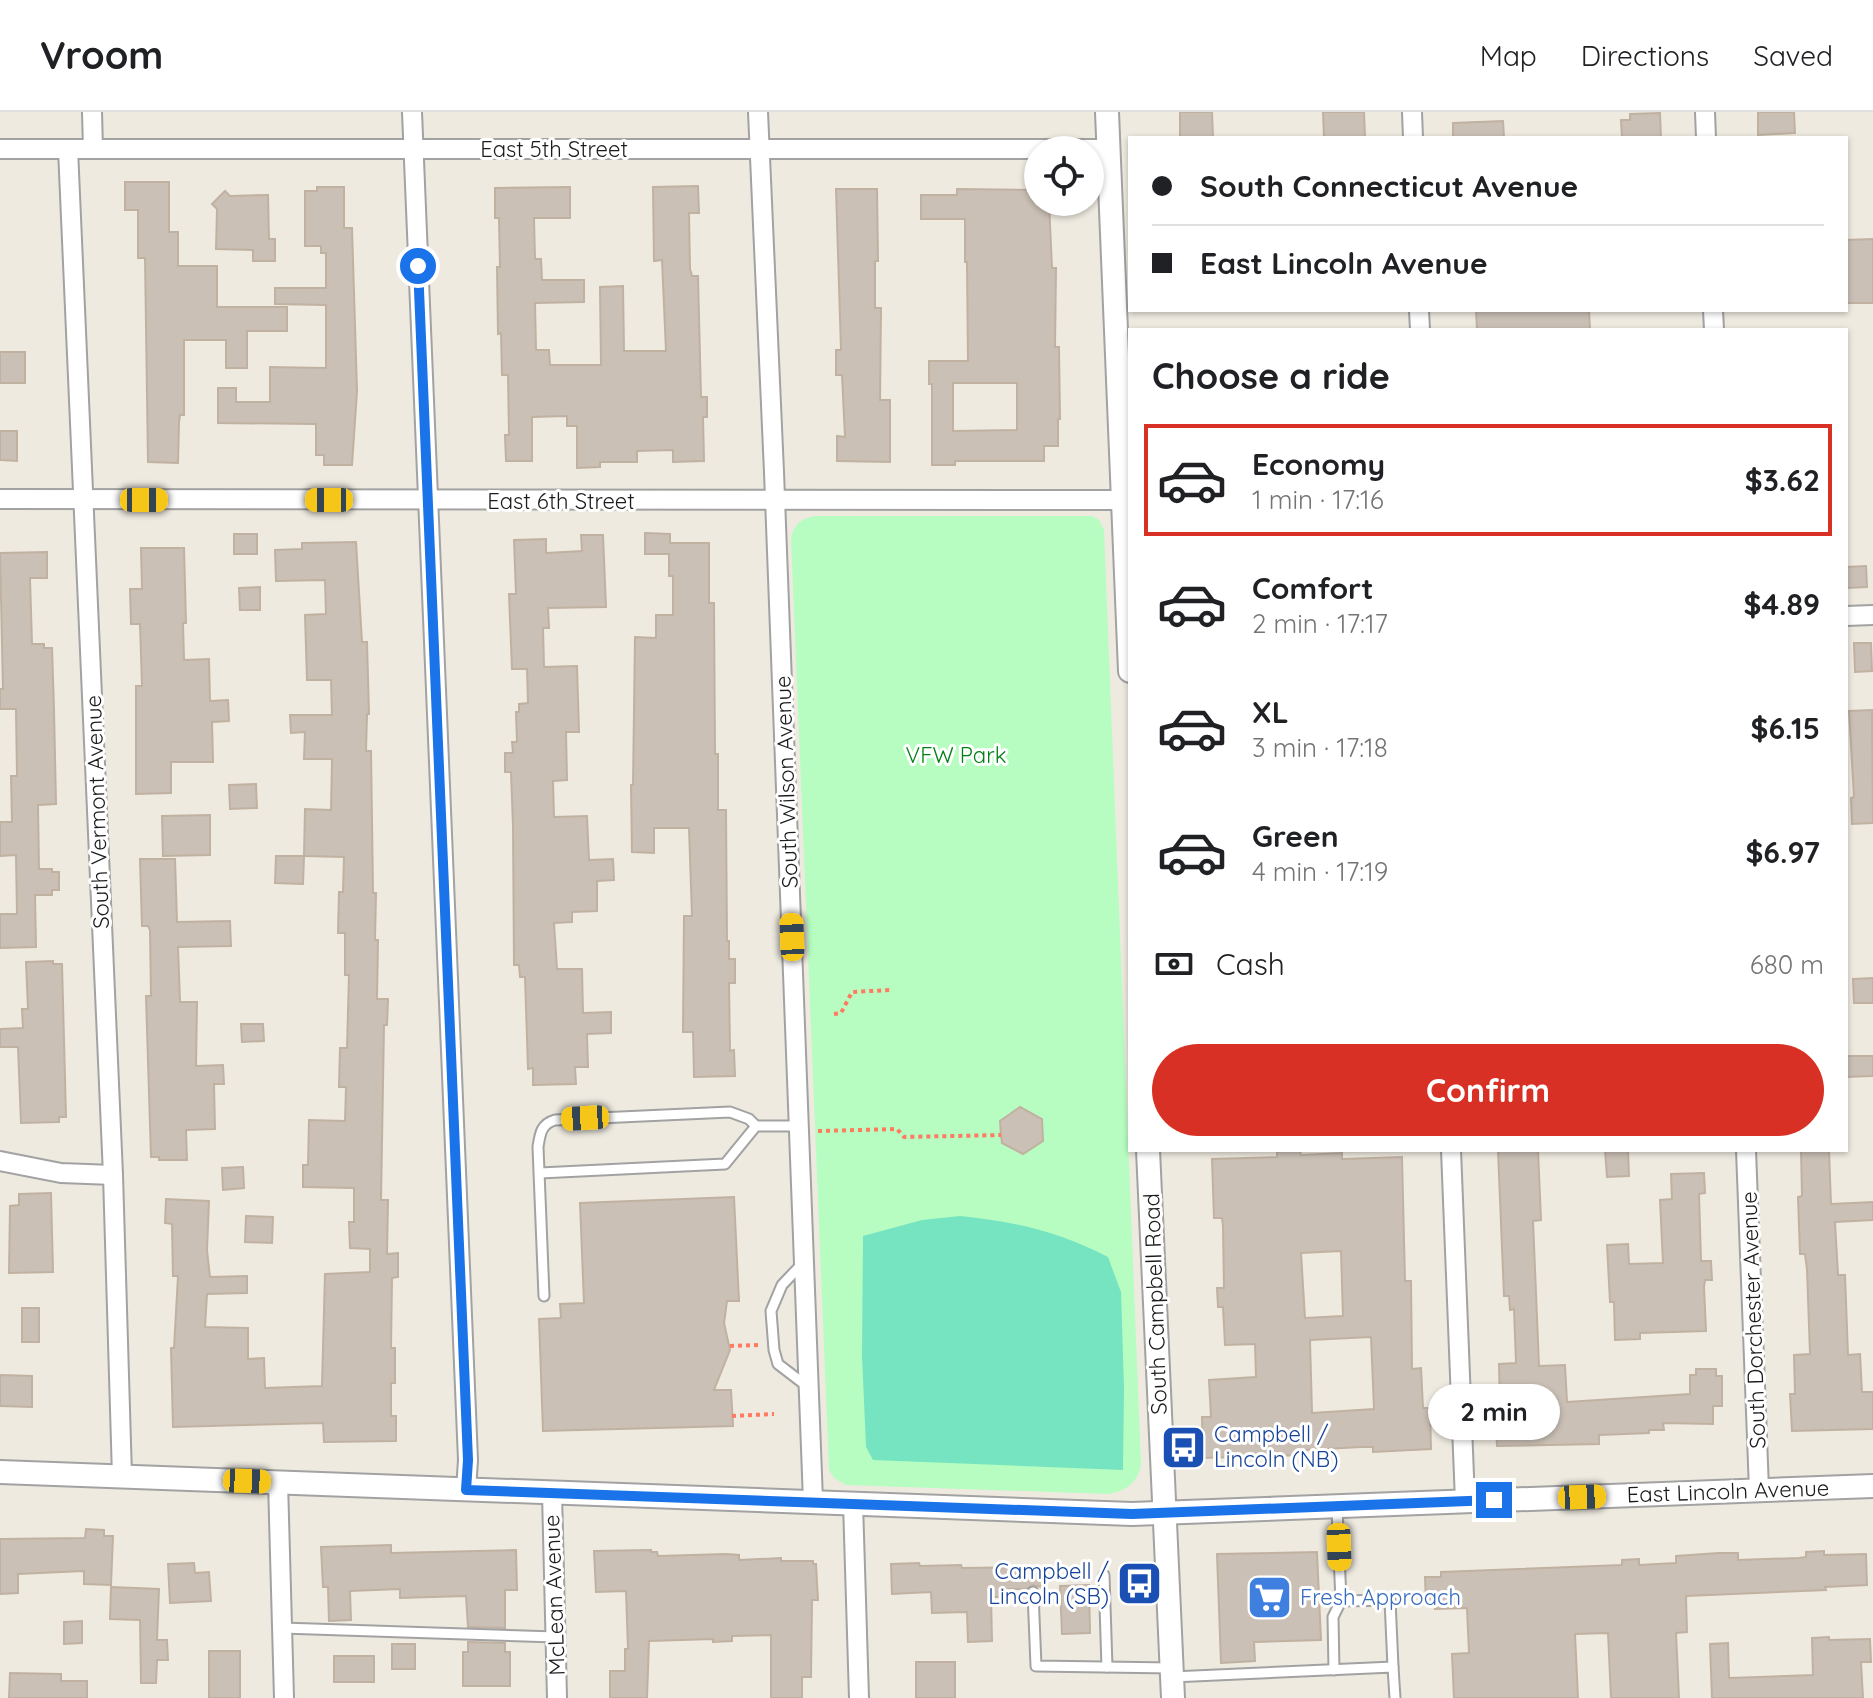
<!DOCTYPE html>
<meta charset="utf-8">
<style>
body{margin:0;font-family:Quicksand,sans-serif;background:#f6f6f6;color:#202124;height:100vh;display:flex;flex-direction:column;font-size:30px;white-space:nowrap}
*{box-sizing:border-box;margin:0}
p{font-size:26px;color:#757577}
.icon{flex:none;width:44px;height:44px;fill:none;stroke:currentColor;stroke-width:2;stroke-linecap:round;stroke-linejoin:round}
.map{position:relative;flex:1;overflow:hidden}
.sheet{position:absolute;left:1128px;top:216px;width:720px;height:824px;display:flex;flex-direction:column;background:#fff;border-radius:0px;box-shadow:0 2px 6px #0004}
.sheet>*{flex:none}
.top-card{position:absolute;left:1128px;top:24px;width:720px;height:176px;border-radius:0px;box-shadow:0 2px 6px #0004;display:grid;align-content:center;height:176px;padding:0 24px;background:#fff}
.buttons{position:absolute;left:1024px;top:24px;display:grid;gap:16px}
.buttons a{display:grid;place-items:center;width:80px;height:80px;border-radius:50%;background:#fff;box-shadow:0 2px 6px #0004;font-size:40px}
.end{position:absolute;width:36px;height:36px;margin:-18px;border:10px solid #1a73e8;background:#fff;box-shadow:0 0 0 4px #fff}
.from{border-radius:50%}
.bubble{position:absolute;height:56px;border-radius:28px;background:#fff;box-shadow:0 2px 6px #0004;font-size:26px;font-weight:700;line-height:56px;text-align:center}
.car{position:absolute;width:24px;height:48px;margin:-24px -12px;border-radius:10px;box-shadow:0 0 6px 2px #0007;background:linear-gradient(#f5c518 24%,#345 0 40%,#f5c518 0 76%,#345 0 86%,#f5c518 0)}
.top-card b{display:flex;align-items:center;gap:28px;height:76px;font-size:30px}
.top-card b+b{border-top:2px solid #e0e0e0}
.top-card i{width:20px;height:20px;background:#202124}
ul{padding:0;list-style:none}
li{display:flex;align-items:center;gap:24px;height:112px;margin:0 16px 12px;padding:0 8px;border:4px solid transparent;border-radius:0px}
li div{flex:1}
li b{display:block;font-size:30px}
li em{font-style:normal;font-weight:700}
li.on{border-color:#d93025}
li>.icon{width:72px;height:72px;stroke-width:1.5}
h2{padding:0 24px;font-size:36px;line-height:96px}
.pay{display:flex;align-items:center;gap:20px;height:88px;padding:0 24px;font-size:30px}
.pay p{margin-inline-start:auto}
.cta{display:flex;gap:16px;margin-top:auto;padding:16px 24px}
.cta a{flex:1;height:92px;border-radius:48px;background:#d93025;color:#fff;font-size:32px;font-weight:700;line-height:92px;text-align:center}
header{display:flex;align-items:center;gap:48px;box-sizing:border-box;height:112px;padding:0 40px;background:#fff;border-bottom:2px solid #e0e0e0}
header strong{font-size:38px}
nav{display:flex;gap:44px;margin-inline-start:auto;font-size:28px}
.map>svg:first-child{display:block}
.park{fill:#b7fdc1}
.pitch{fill:#77e4c1}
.building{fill:#cac0b6;stroke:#c1b1a1;stroke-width:2;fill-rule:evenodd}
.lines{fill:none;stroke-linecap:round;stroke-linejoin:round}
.service-casing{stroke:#a2a2a2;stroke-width:13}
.minor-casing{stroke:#a2a2a2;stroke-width:22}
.tertiary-casing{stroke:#a2a2a2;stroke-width:26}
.path{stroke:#ff7a60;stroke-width:4;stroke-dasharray:4 4;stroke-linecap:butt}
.service{stroke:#fff;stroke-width:9}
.minor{stroke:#fff;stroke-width:18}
.tertiary{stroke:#fff;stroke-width:22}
.route{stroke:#1a73e8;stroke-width:10}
.labels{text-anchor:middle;stroke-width:6;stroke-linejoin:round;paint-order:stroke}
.street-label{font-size:22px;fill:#1b1b1b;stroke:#fff}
.park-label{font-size:22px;fill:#038015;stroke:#fff}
.transit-label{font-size:22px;fill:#164399;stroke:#fff;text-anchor:start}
.shop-label{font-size:22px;fill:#366cbe;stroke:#fff;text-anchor:start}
</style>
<header>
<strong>Vroom</strong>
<nav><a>Map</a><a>Directions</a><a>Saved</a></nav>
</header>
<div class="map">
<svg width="1873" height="1586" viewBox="0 0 1873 1586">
<rect width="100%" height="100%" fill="#eeeae0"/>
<path class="park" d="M 817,404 L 1092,404 L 1099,408 L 1104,418 L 1141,1353 C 1138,1370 1126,1379 1109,1382 L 846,1373 L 834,1366 L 829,1358 L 791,426 C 794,412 802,405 817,404 Z"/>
<path class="pitch" d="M 960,1104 C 1016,1110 1057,1119 1108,1145 L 1121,1180 L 1124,1276 L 1123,1358 L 873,1348 L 866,1335 L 862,1244 L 863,1124 L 922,1108 Z"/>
<g class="building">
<polygon points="1180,0 1212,0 1213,26 1180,26"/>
<polygon points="1323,0 1364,0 1365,26 1324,26"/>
<polygon points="1758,0 1794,0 1795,21 1758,23"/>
<polygon points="1660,1 1661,26 1622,26 1621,8 1630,8 1630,2"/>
<polygon points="1503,9 1504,26 1453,26 1453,11"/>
<polygon points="125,70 169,70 169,120 178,120 178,154 217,154 217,195 287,195 287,219 247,219 247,256 226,256 226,228 184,228 184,303 180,303 179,310 178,351 148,350 145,146 138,146 138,98 125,98"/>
<polygon points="698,74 699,101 689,101 690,157 692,164 698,164 701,285 707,285 707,305 703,305 704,349 673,350 673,338 637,339 637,350 600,350 600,355 577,356 577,314 567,314 567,304 532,305 532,349 506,349 505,323 509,323 508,263 502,263 501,221 498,222 497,155 500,155 499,106 495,106 495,76 570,75 570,106 534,106 535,147 541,147 542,168 584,168 584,190 535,191 536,238 549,238 550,253 601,253 600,175 623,174 624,239 666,239 662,148 654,149 653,75"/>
<polygon points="317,75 344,75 344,116 352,116 357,279 352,353 324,353 324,343 316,343 316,312 218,311 218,276 236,276 236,290 270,290 270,255 326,256 326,193 275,192 275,176 326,176 326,141 321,141 321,134 305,134 305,79 317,79"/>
<polygon points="836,77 877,77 878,149 875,149 875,196 881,196 880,288 890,288 890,350 837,349 837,324 845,325 842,263 836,263 836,238 841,238"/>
<path d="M 957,77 L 1038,78 L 1038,90 L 1049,90 L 1052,156 L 1056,156 L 1055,235 L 1059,235 L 1060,307 L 1058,307 L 1058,334 L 1044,334 L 1044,349 L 955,349 L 955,353 L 932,353 L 932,272 L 929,272 L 929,249 L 968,249 L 967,150 L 965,150 L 965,107 L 921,107 L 921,83 L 957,83 ZM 953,271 L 1017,271 L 1017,318 L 953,319 Z"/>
<polygon points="225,79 230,84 268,83 269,127 275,127 275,149 253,149 253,138 216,137 217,97 212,92"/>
<polygon points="1873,127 1873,191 1846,191 1846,128"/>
<polygon points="1476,198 1589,198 1590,218 1477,218"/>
<rect x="0" y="240" width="25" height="31"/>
<polygon points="0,319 17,319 17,349 0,348"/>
<polygon points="645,421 670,422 670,431 709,431 709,491 714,491 715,642 718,642 718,698 726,698 727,829 729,829 729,847 735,847 735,871 729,871 730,939 734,938 735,964 694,965 693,920 683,920 684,804 692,804 689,716 654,716 654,741 632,740 631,673 633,673 635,525 656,526 656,503 673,503 673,464 669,464 669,442 645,442"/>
<rect x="234" y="422" width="23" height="20"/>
<polygon points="581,423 603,423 606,495 548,496 549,516 543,516 544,555 577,554 579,620 566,620 567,668 553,669 554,705 587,704 589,748 613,747 614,768 597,769 597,799 572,800 572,810 554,811 557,857 582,857 583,901 611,900 611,921 587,922 588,955 575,955 576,972 533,973 533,956 528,957 525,865 520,865 519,853 514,853 513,714 511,660 505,660 505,641 513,641 512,630 517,630 516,600 519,600 519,592 528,591 527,557 512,557 509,482 516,482 514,428 546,427 546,441 582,439"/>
<polygon points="356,430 362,530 367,530 369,602 367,602 366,639 371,639 373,781 376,781 375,828 378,828 377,887 388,887 387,913 384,913 381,1088 388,1088 387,1142 398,1141 398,1165 392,1166 391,1236 395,1236 395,1271 391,1271 391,1304 396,1304 396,1329 324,1330 323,1311 173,1315 171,1236 174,1236 178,1164 173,1164 172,1112 165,1111 166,1087 209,1089 207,1138 210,1165 247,1164 247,1181 207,1182 205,1215 248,1216 248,1247 264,1246 265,1276 322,1274 325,1162 370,1160 370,1137 350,1136 349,1110 354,1110 354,1076 303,1075 303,1053 308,1053 309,1008 345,1009 346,975 339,975 340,936 347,936 349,863 345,863 345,821 338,821 339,780 343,780 344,745 304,744 305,697 331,698 332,647 304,647 305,620 291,621 290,603 332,603 331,568 307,568 305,503 326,502 325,468 276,469 275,438 302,437 302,431"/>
<polygon points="141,436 184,436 186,511 183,511 184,548 209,547 210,589 228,588 229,609 212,610 213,650 171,650 171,681 136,682 136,574 142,574 140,512 131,512 130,477 142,477"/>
<polygon points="47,440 47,466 30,466 32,532 44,532 44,536 52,536 54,598 56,692 38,693 39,757 52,757 52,760 59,760 59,778 52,778 52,783 35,783 36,835 0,836 0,802 17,802 16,743 0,744 0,710 12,710 11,664 17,664 16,597 0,597 0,577 3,577 0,441"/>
<polygon points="1866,454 1867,475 1846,476 1846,455"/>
<polygon points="260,475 260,498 240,498 239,476"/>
<polygon points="1854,531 1871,531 1872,559 1855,560"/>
<polygon points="1872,598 1873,711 1852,712 1851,686 1854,685 1849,599"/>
<polygon points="256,672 257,696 230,697 229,673"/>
<polygon points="210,703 210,743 163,744 162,704"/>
<polygon points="276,744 304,744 303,772 275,771"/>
<polygon points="140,747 175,747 177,810 230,809 231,834 178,835 180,890 197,890 196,954 223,953 224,972 214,972 215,1017 186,1018 187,1048 159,1048 159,1045 151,1045 146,884 151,884 150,818 148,814 142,814"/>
<polygon points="53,849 53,852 62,852 66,1005 59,1005 59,1010 21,1011 18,935 0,935 0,917 23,916 22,897 28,897 26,850"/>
<polygon points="1873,866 1873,891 1854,891 1853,867"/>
<polygon points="241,912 263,912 264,929 242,930"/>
<polygon points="1846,944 1873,944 1873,964 1846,965"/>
<polygon points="1020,995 1042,1007 1043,1029 1023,1042 1002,1031 1001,1023 1000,1009"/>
<path d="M 1277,1038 L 1300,1038 L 1301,1043 L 1342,1041 L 1342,1047 L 1402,1045 L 1405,1169 L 1411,1169 L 1412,1257 L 1421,1256 L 1423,1296 L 1430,1296 L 1431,1337 L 1373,1340 L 1373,1335 L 1361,1335 L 1306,1338 L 1306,1343 L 1203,1346 L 1202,1305 L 1211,1305 L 1209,1268 L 1256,1265 L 1255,1232 L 1225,1233 L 1223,1195 L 1218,1195 L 1217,1176 L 1224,1176 L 1223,1114 L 1222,1106 L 1214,1106 L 1212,1047 L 1277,1045 ZM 1341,1139 L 1343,1204 L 1305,1206 L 1301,1141 ZM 1371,1225 L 1374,1297 L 1312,1301 L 1310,1228 Z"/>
<polygon points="1498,1038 1538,1038 1541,1108 1533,1109 1539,1254 1565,1253 1567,1290 1690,1282 1690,1263 1696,1263 1696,1257 1716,1257 1716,1264 1722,1264 1722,1294 1713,1294 1713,1312 1663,1311 1664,1318 1649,1318 1649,1321 1599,1323 1599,1332 1497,1334 1495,1294 1500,1294 1499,1252 1516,1251 1514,1197 1510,1198 1509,1184 1504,1184"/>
<polygon points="1605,1038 1628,1038 1629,1064 1607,1065"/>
<polygon points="1801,1038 1829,1038 1831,1092 1873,1090 1873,1108 1835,1110 1838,1163 1845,1163 1848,1243 1860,1242 1862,1280 1873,1280 1873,1317 1792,1319 1790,1282 1795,1282 1794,1243 1810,1242 1807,1157 1805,1142 1800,1142 1798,1085 1802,1084"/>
<polygon points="243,1055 244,1076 223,1078 222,1056"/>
<polygon points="1704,1061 1705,1081 1699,1082 1701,1149 1711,1149 1712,1168 1705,1168 1704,1175 1706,1219 1640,1221 1640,1227 1615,1228 1614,1190 1610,1190 1607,1133 1628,1132 1629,1152 1663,1151 1660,1088 1672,1087 1671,1062"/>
<polygon points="51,1081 53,1160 9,1161 10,1094 19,1093 19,1082"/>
<polygon points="734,1085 739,1189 727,1189 724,1211 730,1238 714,1278 731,1278 733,1314 543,1319 539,1207 561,1206 560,1192 584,1191 580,1091"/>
<polygon points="246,1104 273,1105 272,1131 245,1130"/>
<rect x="22" y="1196" width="17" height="34"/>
<polygon points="0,1263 32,1264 32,1295 0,1294"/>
<polygon points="86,1417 104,1418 104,1424 113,1424 111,1473 84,1472 84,1459 18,1462 18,1481 0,1482 0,1427 85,1426"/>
<polygon points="391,1433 391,1441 516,1438 517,1478 505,1478 505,1516 468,1515 466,1484 400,1486 400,1477 350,1479 351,1508 329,1509 328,1475 323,1475 321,1435"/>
<polygon points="651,1438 651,1440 657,1440 658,1444 726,1442 739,1443 739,1448 781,1446 781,1449 813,1449 813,1452 816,1452 818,1488 812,1488 811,1565 802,1565 802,1586 771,1586 771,1523 732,1524 732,1529 713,1530 713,1527 649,1529 647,1586 610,1586 610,1559 625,1559 625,1537 628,1537 626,1479 596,1480 594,1439"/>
<polygon points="1824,1439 1824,1443 1866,1442 1867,1473 1825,1475 1826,1478 1686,1484 1687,1520 1676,1521 1679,1586 1611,1586 1608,1521 1575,1522 1578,1586 1454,1586 1452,1542 1469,1541 1467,1496 1435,1497 1435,1490 1426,1491 1425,1465 1441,1465 1441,1460 1622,1453 1622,1448 1639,1447 1639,1453 1676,1451 1676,1444 1719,1441 1738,1441 1738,1448 1799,1446 1806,1445 1806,1440"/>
<polygon points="1317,1440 1321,1528 1254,1530 1255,1549 1221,1551 1217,1442"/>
<polygon points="194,1451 195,1461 209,1460 211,1489 170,1491 168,1452"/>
<polygon points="919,1451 920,1454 961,1453 962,1456 1044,1455 1045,1476 1033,1473 1026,1477 1002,1477 1002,1485 991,1485 992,1529 968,1530 967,1500 932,1501 931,1480 892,1482 891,1452"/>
<polygon points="1089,1473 1090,1521 1062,1522 1060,1474"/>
<polygon points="111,1475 159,1477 157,1528 167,1528 168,1548 157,1548 156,1571 141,1571 140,1508 110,1507"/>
<polygon points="82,1509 82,1531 64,1532 64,1510"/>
<polygon points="1829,1525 1829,1528 1870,1527 1871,1550 1861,1550 1863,1586 1712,1586 1710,1532 1728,1531 1729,1566 1813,1563 1812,1526"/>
<polygon points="468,1530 505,1531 505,1540 510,1540 510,1574 463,1574 463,1540 468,1540"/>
<rect x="392" y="1532" width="23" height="25"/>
<rect x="209" y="1539" width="31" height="47"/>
<rect x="334" y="1544" width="40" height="26"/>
<rect x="916" y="1550" width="39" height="36"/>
<polygon points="10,1561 61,1562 61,1569 87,1569 87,1586 9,1586"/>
</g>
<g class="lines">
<defs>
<g id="service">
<polyline points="540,1061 725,1052 756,1014 800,1014"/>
<polyline points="802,1152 782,1173 771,1199 774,1238 778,1252 808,1275"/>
<path d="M 544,1184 L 538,1035 C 540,1022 541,1012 555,1008 L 730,1000 L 749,1007 L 756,1014"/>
<polyline points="1104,1463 1107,1555"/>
<polyline points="1033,1480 1036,1554 1172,1556"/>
<polyline points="1341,1489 1390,1488 1393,1555"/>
<polyline points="282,1516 556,1525"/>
<polyline points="1334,1558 1333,1505 1341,1489 1337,1396"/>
<polyline points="1172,1565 1393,1555 1395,1586"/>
</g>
<g id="minor">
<polyline points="92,0 93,37"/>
<polyline points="412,0 468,1348 466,1378"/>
<polyline points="758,0 774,360 813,1389"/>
<polyline points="1412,0 1413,26"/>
<polyline points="1705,0 1706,26"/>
<polyline points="0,37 1108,37"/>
<polyline points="68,37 113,1063 122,1364"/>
<polyline points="1419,198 1420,218"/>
<polyline points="1713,198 1714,218"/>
<polyline points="0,387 1122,388"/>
<polyline points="1846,504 1873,503"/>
<polyline points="1451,1038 1465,1389"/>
<polyline points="1746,1038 1759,1378"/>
<polyline points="0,1049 61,1061 113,1063"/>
<polyline points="278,1370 284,1586"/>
<polyline points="552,1381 557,1586"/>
<polyline points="853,1391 859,1586"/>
</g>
<g id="tertiary">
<polyline points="1107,0 1130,559"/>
<polyline points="1148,1038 1173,1586"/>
<polyline points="0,1360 1132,1402 1873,1374"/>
</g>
</defs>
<use href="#service" class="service-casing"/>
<use href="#minor" class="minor-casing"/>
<use href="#tertiary" class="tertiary-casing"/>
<g class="path">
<polyline points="834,902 841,901 852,880 891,878"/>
<polyline points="818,1019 897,1017 904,1025 1001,1023"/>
<polyline points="730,1234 760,1233"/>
<polyline points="732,1304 774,1302"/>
</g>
<use href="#service" class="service"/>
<use href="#minor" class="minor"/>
<use href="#tertiary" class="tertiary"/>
</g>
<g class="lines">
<polyline class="route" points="418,154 468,1348 466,1378 1132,1402 1494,1388"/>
</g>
<defs>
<symbol id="bus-square" viewBox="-11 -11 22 22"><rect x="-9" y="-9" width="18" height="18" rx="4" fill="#1a4fb4" stroke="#fff"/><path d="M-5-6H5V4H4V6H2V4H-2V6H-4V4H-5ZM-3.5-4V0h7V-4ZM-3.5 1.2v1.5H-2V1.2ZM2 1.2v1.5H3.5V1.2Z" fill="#fff"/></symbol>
<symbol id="supermarket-square" viewBox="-11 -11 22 22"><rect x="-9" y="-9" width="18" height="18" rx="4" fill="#3f7fe0" stroke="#fff"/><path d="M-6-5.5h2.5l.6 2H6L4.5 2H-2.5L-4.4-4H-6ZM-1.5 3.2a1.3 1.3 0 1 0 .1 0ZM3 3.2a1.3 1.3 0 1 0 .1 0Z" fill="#fff"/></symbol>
</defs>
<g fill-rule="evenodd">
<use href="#bus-square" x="1158" y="1310" width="51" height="51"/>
<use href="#bus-square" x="1114" y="1446" width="51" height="51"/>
<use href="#supermarket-square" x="1244" y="1460" width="51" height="51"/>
</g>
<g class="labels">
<g class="street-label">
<text x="554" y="45">East 5th Street</text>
<text x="561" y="397">East 6th Street</text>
<text transform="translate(786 670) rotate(-92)" y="8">South Wilson Avenue</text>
<text transform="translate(97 700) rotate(-92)" y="8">South Vermont Avenue</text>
<text transform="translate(1155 1192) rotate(-92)" y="8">South Campbell Road</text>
<text transform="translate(1753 1208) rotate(-92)" y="8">South Dorchester Avenue</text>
<text transform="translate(1728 1379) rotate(-2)" y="8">East Lincoln Avenue</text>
<text transform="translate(554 1483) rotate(-92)" y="8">McLean Avenue</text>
</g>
<g class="park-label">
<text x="956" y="651">VFW Park</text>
</g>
<g class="transit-label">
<text x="1214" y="1330">Campbell /<tspan x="1214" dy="25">Lincoln (NB)</tspan></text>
<text x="1109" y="1467" text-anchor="end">Campbell /<tspan x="1109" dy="25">Lincoln (SB)</tspan></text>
</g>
<g class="shop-label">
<text x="1300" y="1493">Fresh Approach</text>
</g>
</g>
</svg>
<div class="buttons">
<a><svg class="icon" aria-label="locate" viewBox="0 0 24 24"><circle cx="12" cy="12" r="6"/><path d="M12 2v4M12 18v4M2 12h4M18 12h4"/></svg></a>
</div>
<i class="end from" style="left:418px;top:154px"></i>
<i class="end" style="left:1494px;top:1388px"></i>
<div class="bubble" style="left:1428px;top:1272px;width:132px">2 min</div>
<i class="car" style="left:144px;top:388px;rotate:90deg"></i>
<i class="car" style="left:329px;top:388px;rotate:270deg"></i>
<i class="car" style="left:792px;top:825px;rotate:358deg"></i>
<i class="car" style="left:585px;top:1006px;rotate:267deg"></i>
<i class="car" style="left:247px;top:1369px;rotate:92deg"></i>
<i class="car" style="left:1582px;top:1385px;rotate:88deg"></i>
<i class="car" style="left:1339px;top:1435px;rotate:178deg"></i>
<div class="top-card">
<b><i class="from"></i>South Connecticut Avenue</b>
<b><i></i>East Lincoln Avenue</b>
</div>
<section class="sheet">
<h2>Choose a ride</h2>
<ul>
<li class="on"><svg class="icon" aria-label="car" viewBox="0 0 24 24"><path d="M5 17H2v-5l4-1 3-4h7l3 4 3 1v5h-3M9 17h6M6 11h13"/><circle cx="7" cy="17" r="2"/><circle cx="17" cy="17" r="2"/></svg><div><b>Economy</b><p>1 min · 17:16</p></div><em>$3.62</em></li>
<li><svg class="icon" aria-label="car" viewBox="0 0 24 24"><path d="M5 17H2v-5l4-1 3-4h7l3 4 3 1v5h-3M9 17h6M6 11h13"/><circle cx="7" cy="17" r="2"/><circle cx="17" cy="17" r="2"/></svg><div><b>Comfort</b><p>2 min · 17:17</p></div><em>$4.89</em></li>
<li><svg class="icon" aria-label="car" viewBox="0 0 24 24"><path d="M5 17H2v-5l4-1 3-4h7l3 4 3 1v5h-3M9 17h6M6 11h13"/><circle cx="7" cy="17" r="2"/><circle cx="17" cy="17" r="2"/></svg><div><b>XL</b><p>3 min · 17:18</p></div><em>$6.15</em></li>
<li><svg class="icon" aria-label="car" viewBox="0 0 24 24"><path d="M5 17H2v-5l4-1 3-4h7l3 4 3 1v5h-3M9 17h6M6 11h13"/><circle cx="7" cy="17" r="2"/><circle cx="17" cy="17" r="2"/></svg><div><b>Green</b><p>4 min · 17:19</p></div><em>$6.97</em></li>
</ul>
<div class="pay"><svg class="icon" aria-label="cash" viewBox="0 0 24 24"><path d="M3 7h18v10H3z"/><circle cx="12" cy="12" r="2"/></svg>Cash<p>680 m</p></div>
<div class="cta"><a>Confirm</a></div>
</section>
</div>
